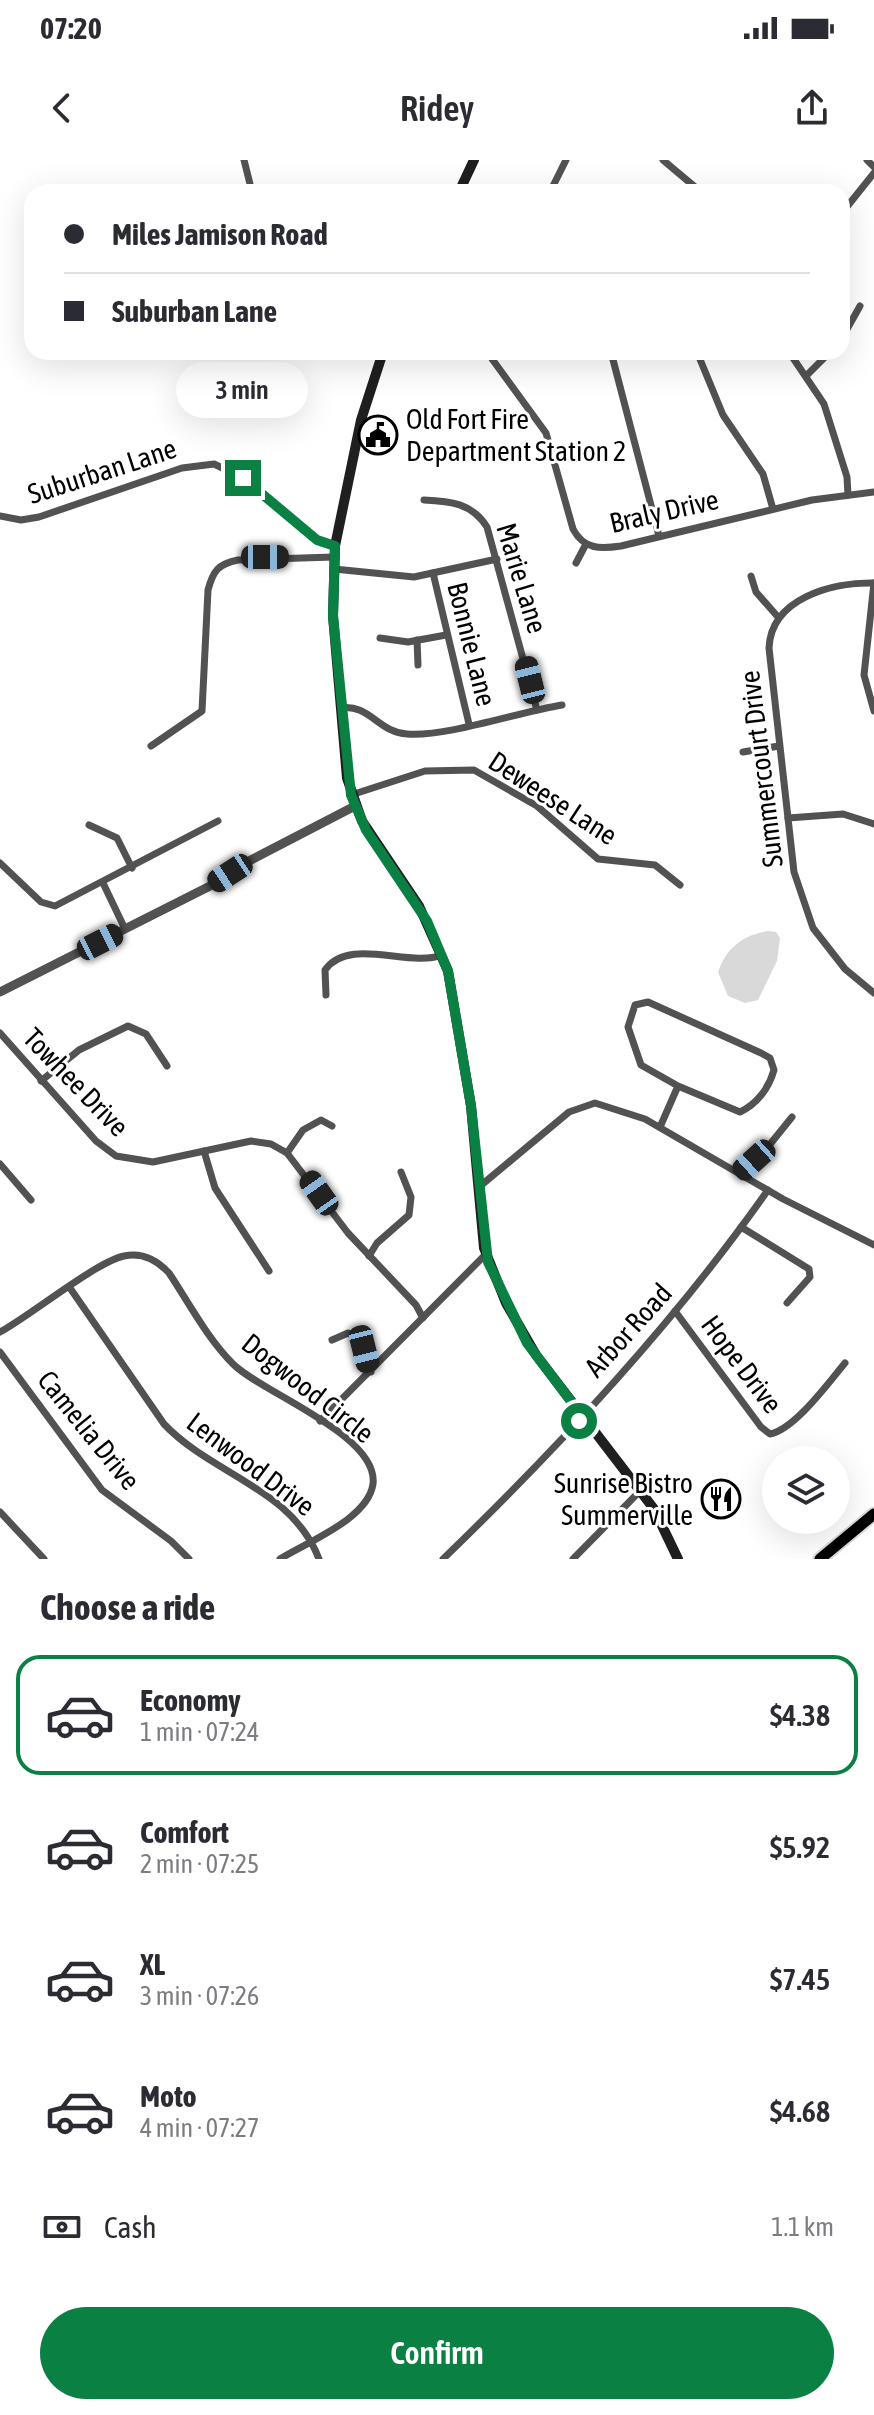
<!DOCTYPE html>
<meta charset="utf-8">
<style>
body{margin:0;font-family:"Asap Condensed",sans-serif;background:#f2f2f3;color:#2b2b33;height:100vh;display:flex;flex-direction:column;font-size:30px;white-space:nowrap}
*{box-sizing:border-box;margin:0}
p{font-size:26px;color:#7c7c81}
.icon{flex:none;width:44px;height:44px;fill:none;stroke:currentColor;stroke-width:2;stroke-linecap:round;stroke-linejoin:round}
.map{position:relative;height:1399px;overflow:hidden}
.side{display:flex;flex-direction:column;background:#fff;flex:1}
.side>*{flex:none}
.hud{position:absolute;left:24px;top:24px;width:826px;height:176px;border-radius:24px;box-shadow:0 8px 32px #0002;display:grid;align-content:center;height:176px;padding:0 40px;background:#fff}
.buttons{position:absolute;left:762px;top:1286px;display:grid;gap:16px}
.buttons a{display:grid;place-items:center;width:88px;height:88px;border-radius:50%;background:#fff;box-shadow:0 8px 32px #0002;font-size:40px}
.end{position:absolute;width:36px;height:36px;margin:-18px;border:10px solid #0b8043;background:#fff;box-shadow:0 0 0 4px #fff}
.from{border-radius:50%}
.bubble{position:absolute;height:56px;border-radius:28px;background:#fff;box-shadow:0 8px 32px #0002;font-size:26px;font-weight:600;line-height:56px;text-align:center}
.car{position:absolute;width:24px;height:48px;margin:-24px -12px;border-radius:10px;box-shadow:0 0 6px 2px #0007;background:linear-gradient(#222 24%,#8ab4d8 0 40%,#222 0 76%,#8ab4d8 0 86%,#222 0)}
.hud b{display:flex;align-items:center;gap:28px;height:76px;font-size:30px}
.hud b+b{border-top:2px solid #e1e1e2}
.hud i{width:20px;height:20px;background:#2b2b33}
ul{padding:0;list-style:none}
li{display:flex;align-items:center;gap:24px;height:120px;margin:0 16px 12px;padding:0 24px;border:4px solid transparent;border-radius:24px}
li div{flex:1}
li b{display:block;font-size:30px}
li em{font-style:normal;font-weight:600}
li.current{border-color:#0b8043}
li>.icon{width:72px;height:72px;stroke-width:1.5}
h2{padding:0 40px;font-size:36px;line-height:96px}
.pay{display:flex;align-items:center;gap:20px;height:88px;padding:0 40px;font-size:30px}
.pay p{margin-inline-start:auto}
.cta{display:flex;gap:16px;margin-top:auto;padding:16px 40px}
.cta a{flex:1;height:92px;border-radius:48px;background:#0b8043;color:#fff;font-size:32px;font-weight:600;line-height:92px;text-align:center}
.status{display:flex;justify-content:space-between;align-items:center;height:56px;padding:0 40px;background:#fff;direction:ltr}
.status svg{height:22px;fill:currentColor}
header{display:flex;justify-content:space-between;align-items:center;height:104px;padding:0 40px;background:#fff;font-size:36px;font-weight:600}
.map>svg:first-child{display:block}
.green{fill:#d9d9d9}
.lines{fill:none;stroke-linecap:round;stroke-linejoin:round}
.primary-casing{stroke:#dbdbdb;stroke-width:15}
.minor{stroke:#525252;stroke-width:7}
.tertiary{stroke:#525252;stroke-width:9}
.secondary{stroke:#1f1f1f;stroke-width:10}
.primary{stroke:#000;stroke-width:11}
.route{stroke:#0b8043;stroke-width:10}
.labels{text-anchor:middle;stroke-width:6;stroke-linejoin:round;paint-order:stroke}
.poi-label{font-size:28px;fill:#000;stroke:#fff;text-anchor:start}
.street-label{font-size:28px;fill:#000;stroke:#fff}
</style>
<div class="status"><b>07:20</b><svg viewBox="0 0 49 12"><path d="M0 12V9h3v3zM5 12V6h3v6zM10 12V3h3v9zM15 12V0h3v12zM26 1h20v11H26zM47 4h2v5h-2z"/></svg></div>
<header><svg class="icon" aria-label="back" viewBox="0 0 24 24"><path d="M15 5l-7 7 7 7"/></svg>Ridey<svg class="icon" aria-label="share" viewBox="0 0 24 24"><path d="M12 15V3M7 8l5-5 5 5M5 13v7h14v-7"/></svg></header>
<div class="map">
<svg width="874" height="1399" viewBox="0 0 874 1399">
<rect width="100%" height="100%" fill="#fff"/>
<path class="green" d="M 768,771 L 776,772 L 780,778 L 777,801 L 758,840 L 745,843 L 728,836 L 718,812 C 726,788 743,775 768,771 Z"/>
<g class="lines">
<defs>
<polyline id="primary" points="820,1399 874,1354"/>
</defs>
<use href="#primary" class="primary-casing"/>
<g class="minor">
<polyline points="244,0 252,32"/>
<polyline points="663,0 701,32"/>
<polyline points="867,0 874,7"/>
<polyline points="550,32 566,0"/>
<polyline points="842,53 874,13"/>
<polyline points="842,178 860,146"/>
<path d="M 487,192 L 546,273 L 573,369 C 584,390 601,389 621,386 L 812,340 L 874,332"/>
<polyline points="611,192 659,376"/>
<polyline points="697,192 723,255 763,314 773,349"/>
<polyline points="789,192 824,244 847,317 848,335"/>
<polyline points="807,215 830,192"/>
<path d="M 424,340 C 450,341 472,343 487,367 L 537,550"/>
<polyline points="0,356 21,360 39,357 182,308 214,304 243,318 317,380 335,386"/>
<polyline points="576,403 586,384"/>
<polyline points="334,409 414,417 497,399"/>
<polyline points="433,413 469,564"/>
<polyline points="751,416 756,432 778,457"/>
<path d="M 874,423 C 833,422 771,438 769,488 L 794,712 L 813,768 L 845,809 L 874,833"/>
<polyline points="874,423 864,515 874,551"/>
<polyline points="380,478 408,482 446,475"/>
<polyline points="417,480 418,505"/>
<path d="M 340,548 C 369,543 379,573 407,574 C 447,577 519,552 562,545"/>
<path d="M 151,586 L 202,551 L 208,430 C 213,411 218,404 238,400 L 334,397"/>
<polyline points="743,592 779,586"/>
<polyline points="351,635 425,611 474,610 537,646 598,699 655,705 680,725"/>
<polyline points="788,658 843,654 874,664"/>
<polyline points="89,665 117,678 132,708"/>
<polyline points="0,703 41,742 55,746 218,661"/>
<polyline points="103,723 125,769"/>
<path d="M 326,835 L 325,810 C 349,776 409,808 442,795"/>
<polyline points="0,873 96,981 116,996 153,1002 251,981 271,984 287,993 348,1073 416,1145 423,1158"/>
<polyline points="41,921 79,890 128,866 146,874 167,906"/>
<path d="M 660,967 L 678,926 L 641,905 L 628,867 L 635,845 L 648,842 L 761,893 L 770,898 L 774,910 C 769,928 757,944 740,952 L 678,926"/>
<polyline points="204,991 215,1028 269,1111"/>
<polyline points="287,993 303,970 321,960 332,966"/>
<polyline points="0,1004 31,1040"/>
<polyline points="740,1012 767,988 792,957"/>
<polyline points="479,1027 569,952 595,943 645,959 783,1039 874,1085"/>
<polyline points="741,1067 809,1109 810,1117 787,1143"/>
<polyline points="369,1096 377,1083 409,1055 411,1037 401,1012"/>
<path d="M 70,1128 L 164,1264 C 212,1315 292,1328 319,1399"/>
<path d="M 675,1151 L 761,1267 L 770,1274 C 795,1269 829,1222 845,1203"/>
<path d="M 0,1172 C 31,1155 96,1102 124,1096 C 142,1092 157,1100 169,1113 C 189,1143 207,1178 233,1204 C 262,1233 379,1275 373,1324 C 368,1359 307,1382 280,1399"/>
<polyline points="332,1180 348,1173 359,1178 371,1212"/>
<polyline points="0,1192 102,1330 171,1381 189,1399"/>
<polyline points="320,1261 486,1094"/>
<polyline points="0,1352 44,1399"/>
<path d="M 443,1399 C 558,1288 676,1161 768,1030"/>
<polyline points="573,1399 640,1331"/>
</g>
<polyline class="tertiary" points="0,832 212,725 249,701 355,646"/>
<g class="secondary">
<polyline points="459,32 474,0"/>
<polyline points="383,192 361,260 335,386 333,456 347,618 362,661 419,746 448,811 471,946 484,1088 506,1143 536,1195 654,1349 678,1399"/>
</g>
<use href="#primary" class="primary"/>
</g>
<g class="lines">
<polyline class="route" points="243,318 317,380 335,386 333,456 351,635 366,670 427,761 448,811 471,946 488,1102 527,1183 582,1256 579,1261"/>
</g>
<defs>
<symbol id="civic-ring" viewBox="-11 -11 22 22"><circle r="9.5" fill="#fff" stroke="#000" stroke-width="1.5"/><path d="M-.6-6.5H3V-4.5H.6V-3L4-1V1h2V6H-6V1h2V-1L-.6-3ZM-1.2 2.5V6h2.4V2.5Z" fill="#000"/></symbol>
<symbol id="restaurant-ring" viewBox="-11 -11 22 22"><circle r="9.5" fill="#fff" stroke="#000" stroke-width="1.5"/><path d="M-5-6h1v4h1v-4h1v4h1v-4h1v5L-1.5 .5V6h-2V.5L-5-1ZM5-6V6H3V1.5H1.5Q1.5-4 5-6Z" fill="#000"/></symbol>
</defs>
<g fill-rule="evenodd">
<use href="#civic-ring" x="356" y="253" width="44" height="44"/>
<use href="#restaurant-ring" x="699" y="1317" width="44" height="44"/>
</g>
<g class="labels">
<g class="poi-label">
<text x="406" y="269">Old Fort Fire<tspan x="406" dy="32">Department Station 2</tspan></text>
<text x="693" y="1333" text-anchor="end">Sunrise Bistro<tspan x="693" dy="32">Summerville</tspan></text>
</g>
<g class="street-label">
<text transform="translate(102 311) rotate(-18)" y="10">Suburban Lane</text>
<text transform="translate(664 351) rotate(-13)" y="10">Braly Drive</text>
<text transform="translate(522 418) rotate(73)" y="10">Marie Lane</text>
<text transform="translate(472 484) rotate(76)" y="10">Bonnie Lane</text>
<text transform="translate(761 609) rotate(-97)" y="10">Summercourt Drive</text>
<text transform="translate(553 638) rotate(33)" y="10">Deweese Lane</text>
<text transform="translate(76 922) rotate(46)" y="10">Towhee Drive</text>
<text transform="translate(628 1170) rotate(-48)" y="10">Arbor Road</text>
<text transform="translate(742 1204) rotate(53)" y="10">Hope Drive</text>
<text transform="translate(308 1228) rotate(38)" y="10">Dogwood Circle</text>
<text transform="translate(89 1270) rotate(51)" y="10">Camelia Drive</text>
<text transform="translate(251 1304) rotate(37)" y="10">Lenwood Drive</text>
</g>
</g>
</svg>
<div class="buttons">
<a><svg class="icon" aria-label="layers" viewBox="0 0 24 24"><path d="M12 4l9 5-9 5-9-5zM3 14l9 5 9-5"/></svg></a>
</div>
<i class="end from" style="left:579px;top:1261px"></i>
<i class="end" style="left:243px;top:318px"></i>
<div class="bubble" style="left:176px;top:202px;width:132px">3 min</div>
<i class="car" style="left:265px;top:397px;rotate:90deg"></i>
<i class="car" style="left:530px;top:520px;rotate:346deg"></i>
<i class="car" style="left:230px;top:713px;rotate:237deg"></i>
<i class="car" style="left:100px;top:782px;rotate:63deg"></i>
<i class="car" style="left:754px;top:1000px;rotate:228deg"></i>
<i class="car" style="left:319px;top:1033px;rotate:325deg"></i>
<i class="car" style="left:364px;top:1189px;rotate:166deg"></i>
<div class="hud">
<b><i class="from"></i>Miles Jamison Road</b>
<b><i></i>Suburban Lane</b>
</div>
</div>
<section class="side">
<h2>Choose a ride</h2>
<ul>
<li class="current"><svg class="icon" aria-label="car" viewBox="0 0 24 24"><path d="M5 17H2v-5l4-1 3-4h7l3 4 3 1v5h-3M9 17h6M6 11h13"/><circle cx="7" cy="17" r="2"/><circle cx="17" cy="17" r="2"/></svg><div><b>Economy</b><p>1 min · 07:24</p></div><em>$4.38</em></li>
<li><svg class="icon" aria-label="car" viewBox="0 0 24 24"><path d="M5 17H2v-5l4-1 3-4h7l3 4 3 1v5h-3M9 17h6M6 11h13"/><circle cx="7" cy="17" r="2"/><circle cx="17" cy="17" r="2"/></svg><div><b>Comfort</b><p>2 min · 07:25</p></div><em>$5.92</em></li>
<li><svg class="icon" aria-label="car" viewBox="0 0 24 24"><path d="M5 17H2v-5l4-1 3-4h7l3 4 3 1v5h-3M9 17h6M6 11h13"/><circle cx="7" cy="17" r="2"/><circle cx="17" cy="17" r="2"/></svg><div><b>XL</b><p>3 min · 07:26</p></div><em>$7.45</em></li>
<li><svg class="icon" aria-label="car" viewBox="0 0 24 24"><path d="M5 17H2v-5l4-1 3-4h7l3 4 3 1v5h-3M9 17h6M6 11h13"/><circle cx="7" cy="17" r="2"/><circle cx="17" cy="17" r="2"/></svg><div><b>Moto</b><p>4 min · 07:27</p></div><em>$4.68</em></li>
</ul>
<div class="pay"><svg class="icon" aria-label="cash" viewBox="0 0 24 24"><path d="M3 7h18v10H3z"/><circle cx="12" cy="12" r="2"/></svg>Cash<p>1.1 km</p></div>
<div class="cta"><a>Confirm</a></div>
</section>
